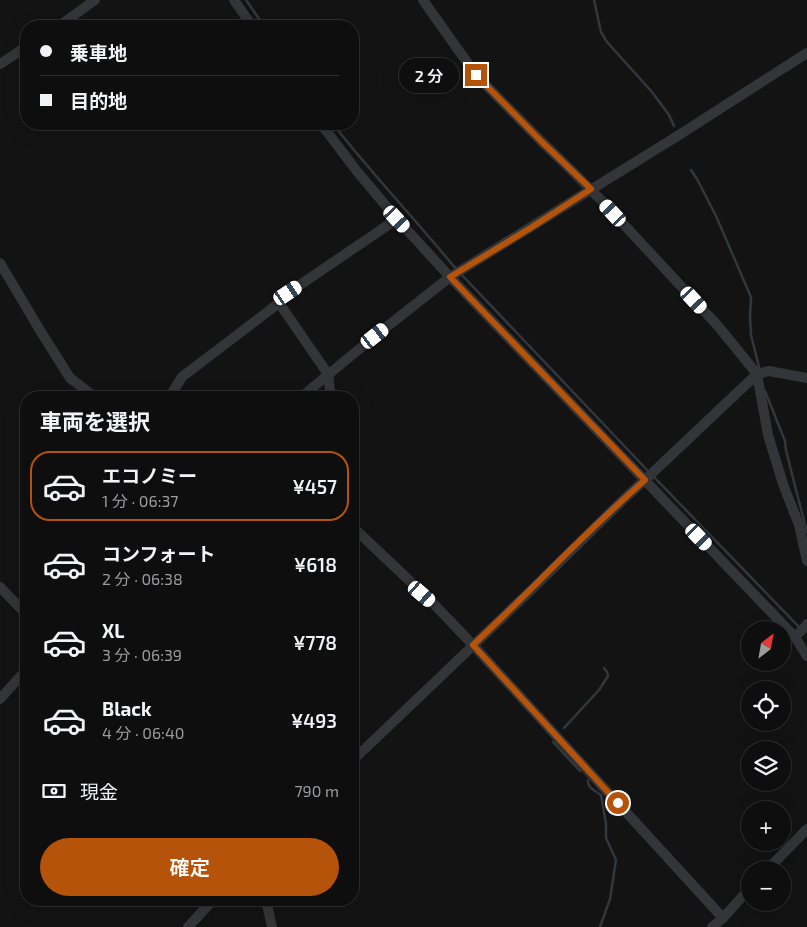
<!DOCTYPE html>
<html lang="ja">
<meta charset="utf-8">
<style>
body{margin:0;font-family:"Exo 2","Noto Sans JP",sans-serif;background:#1c1c1d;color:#f1f3f6;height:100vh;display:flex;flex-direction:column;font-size:19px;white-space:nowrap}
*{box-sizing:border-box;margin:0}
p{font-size:16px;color:#9b9c9e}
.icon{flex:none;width:28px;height:28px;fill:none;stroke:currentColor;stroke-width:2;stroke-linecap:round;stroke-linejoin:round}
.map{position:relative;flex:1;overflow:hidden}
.drawer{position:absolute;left:20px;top:391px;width:339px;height:515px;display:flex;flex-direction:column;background:#0e0e0f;border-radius:20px;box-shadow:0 5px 20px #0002,0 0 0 1px #2e2e2f}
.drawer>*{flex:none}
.guide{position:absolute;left:20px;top:20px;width:339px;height:110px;border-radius:20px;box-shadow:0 5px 20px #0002,0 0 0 1px #2e2e2f;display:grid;align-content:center;height:110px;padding:0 20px;background:#0e0e0f}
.needle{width:32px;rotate:31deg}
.fabs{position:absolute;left:741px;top:621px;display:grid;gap:10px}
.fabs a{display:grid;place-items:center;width:50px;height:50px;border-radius:50%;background:#0e0e0f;box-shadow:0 5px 20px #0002,0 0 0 1px #2e2e2f;font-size:25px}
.end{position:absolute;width:22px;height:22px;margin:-11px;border:6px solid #b45309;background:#fff;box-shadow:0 0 0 2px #fff}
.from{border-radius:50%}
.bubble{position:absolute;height:35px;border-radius:18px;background:#0e0e0f;box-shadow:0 5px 20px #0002,0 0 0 1px #2e2e2f;font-size:16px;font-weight:600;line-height:35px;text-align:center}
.car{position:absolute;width:15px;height:30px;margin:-15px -8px;border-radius:6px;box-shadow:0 0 4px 1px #0007;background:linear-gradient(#fff 24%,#345 0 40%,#fff 0 76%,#345 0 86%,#fff 0)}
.guide b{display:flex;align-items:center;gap:18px;height:48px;font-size:19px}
.guide b+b{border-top:1px solid #2e2e2f}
.guide i{width:12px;height:12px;background:#f1f3f6}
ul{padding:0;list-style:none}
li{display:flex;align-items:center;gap:15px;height:70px;margin:0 10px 8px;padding:0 10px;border:2px solid transparent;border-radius:20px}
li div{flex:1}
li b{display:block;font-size:19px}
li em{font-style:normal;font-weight:600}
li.active{border-color:#b45309}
li>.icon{width:45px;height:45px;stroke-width:1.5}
h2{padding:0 20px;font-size:22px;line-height:60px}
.pay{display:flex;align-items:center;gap:12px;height:55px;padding:0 20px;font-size:19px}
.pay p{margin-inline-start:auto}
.primary-button{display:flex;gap:10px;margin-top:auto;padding:10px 20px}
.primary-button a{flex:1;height:58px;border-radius:30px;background:#b45309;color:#fff;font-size:20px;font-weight:600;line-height:58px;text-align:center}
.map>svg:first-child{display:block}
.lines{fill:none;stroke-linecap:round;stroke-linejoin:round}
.stream{stroke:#30383d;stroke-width:2.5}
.minor{stroke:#343539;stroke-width:10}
.route{stroke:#b45309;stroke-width:6}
</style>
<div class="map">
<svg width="807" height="927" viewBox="0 0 807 927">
<rect width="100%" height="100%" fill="#131314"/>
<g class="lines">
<g class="stream">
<polyline points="246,0 264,26"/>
<polyline points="594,0 601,32 607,42 652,92 669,115 674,126"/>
<path d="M 333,124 C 372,174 416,220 456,269"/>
<polyline points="691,170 697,179 716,216 751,297 750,317 751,335 760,371"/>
<polyline points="460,273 649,472"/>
<polyline points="765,391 785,441 786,450 796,490 807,532"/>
<polyline points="653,476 800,628"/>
<polyline points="564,728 599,690 608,676 607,672 604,668"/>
<polyline points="553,742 580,771"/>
<path d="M 588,780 C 587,788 596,791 601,795 L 606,824 L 606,838 L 616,860 L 610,899 L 600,927"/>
</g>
<g class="minor">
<polyline points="234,0 252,26"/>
<polyline points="423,0 476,75 542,142 561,160 602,201 718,326 757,374 768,435 783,484 799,525 807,561"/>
<polyline points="59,26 95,0"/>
<polyline points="0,64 26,47"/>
<polyline points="321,124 356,170 397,219 450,277 795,637 807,656"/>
<polyline points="0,263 41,332 70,378 96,398"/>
<polyline points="169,398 182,377 279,303"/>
<polyline points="300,398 375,336 450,277 679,135 807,53"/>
<polyline points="331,398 328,374 279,303 288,293 397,219"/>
<polyline points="352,529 358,532 377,550 430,600 473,645 723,918"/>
<polyline points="0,587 26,614"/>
<polyline points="795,637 806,626 807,624"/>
<polyline points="0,699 26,670"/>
<polyline points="352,761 525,596 626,497 647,478 757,374 769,371 807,378"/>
<polyline points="767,870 807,829"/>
<polyline points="266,900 272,927"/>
<polyline points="188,927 213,900"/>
<polyline points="712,927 723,918 750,888"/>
</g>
</g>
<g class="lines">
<path class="route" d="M 476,75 L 542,142 L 591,189 L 532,227 L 450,277 L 645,480 C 585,532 531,591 473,645 L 618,803"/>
</g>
</svg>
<div class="fabs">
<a><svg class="needle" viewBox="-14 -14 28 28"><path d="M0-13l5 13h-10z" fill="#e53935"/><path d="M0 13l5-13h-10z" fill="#9b9c9e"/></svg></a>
<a><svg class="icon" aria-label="locate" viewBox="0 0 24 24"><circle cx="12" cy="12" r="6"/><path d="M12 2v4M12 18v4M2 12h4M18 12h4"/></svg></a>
<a><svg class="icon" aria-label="layers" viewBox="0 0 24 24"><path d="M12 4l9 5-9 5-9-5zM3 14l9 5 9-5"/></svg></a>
<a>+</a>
<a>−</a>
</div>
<i class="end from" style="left:618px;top:803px"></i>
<i class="end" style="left:476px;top:75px"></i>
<div class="bubble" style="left:399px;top:58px;width:60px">2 分</div>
<i class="car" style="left:613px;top:213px;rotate:317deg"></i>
<i class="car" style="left:397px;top:219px;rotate:137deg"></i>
<i class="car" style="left:288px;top:293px;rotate:56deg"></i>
<i class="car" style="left:694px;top:300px;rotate:137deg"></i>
<i class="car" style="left:375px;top:336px;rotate:52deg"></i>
<i class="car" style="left:699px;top:537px;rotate:136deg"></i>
<i class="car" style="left:422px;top:594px;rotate:131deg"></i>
<div class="guide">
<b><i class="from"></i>乗車地</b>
<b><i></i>目的地</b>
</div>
<section class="drawer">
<h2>車両を選択</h2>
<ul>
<li class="active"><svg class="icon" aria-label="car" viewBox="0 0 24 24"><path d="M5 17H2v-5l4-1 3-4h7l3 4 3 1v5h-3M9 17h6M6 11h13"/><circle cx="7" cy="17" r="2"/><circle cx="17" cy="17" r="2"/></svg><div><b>エコノミー</b><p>1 分 · 06:37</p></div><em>¥457</em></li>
<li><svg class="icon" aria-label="car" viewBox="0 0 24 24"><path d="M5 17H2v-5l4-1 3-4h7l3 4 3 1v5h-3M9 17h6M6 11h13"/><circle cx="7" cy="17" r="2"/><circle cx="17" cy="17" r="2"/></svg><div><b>コンフォート</b><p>2 分 · 06:38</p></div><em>¥618</em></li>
<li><svg class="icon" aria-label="car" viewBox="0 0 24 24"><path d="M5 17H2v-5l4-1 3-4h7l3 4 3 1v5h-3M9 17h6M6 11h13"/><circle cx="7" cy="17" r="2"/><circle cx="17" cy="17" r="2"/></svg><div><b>XL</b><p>3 分 · 06:39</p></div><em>¥778</em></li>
<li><svg class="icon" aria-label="car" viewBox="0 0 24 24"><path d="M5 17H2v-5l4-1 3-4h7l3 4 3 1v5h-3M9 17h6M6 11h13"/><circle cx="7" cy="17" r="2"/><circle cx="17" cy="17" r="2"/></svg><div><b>Black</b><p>4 分 · 06:40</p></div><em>¥493</em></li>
</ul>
<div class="pay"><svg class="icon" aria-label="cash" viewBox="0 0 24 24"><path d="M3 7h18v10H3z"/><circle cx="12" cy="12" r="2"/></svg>現金<p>790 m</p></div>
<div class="primary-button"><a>確定</a></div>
</section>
</div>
